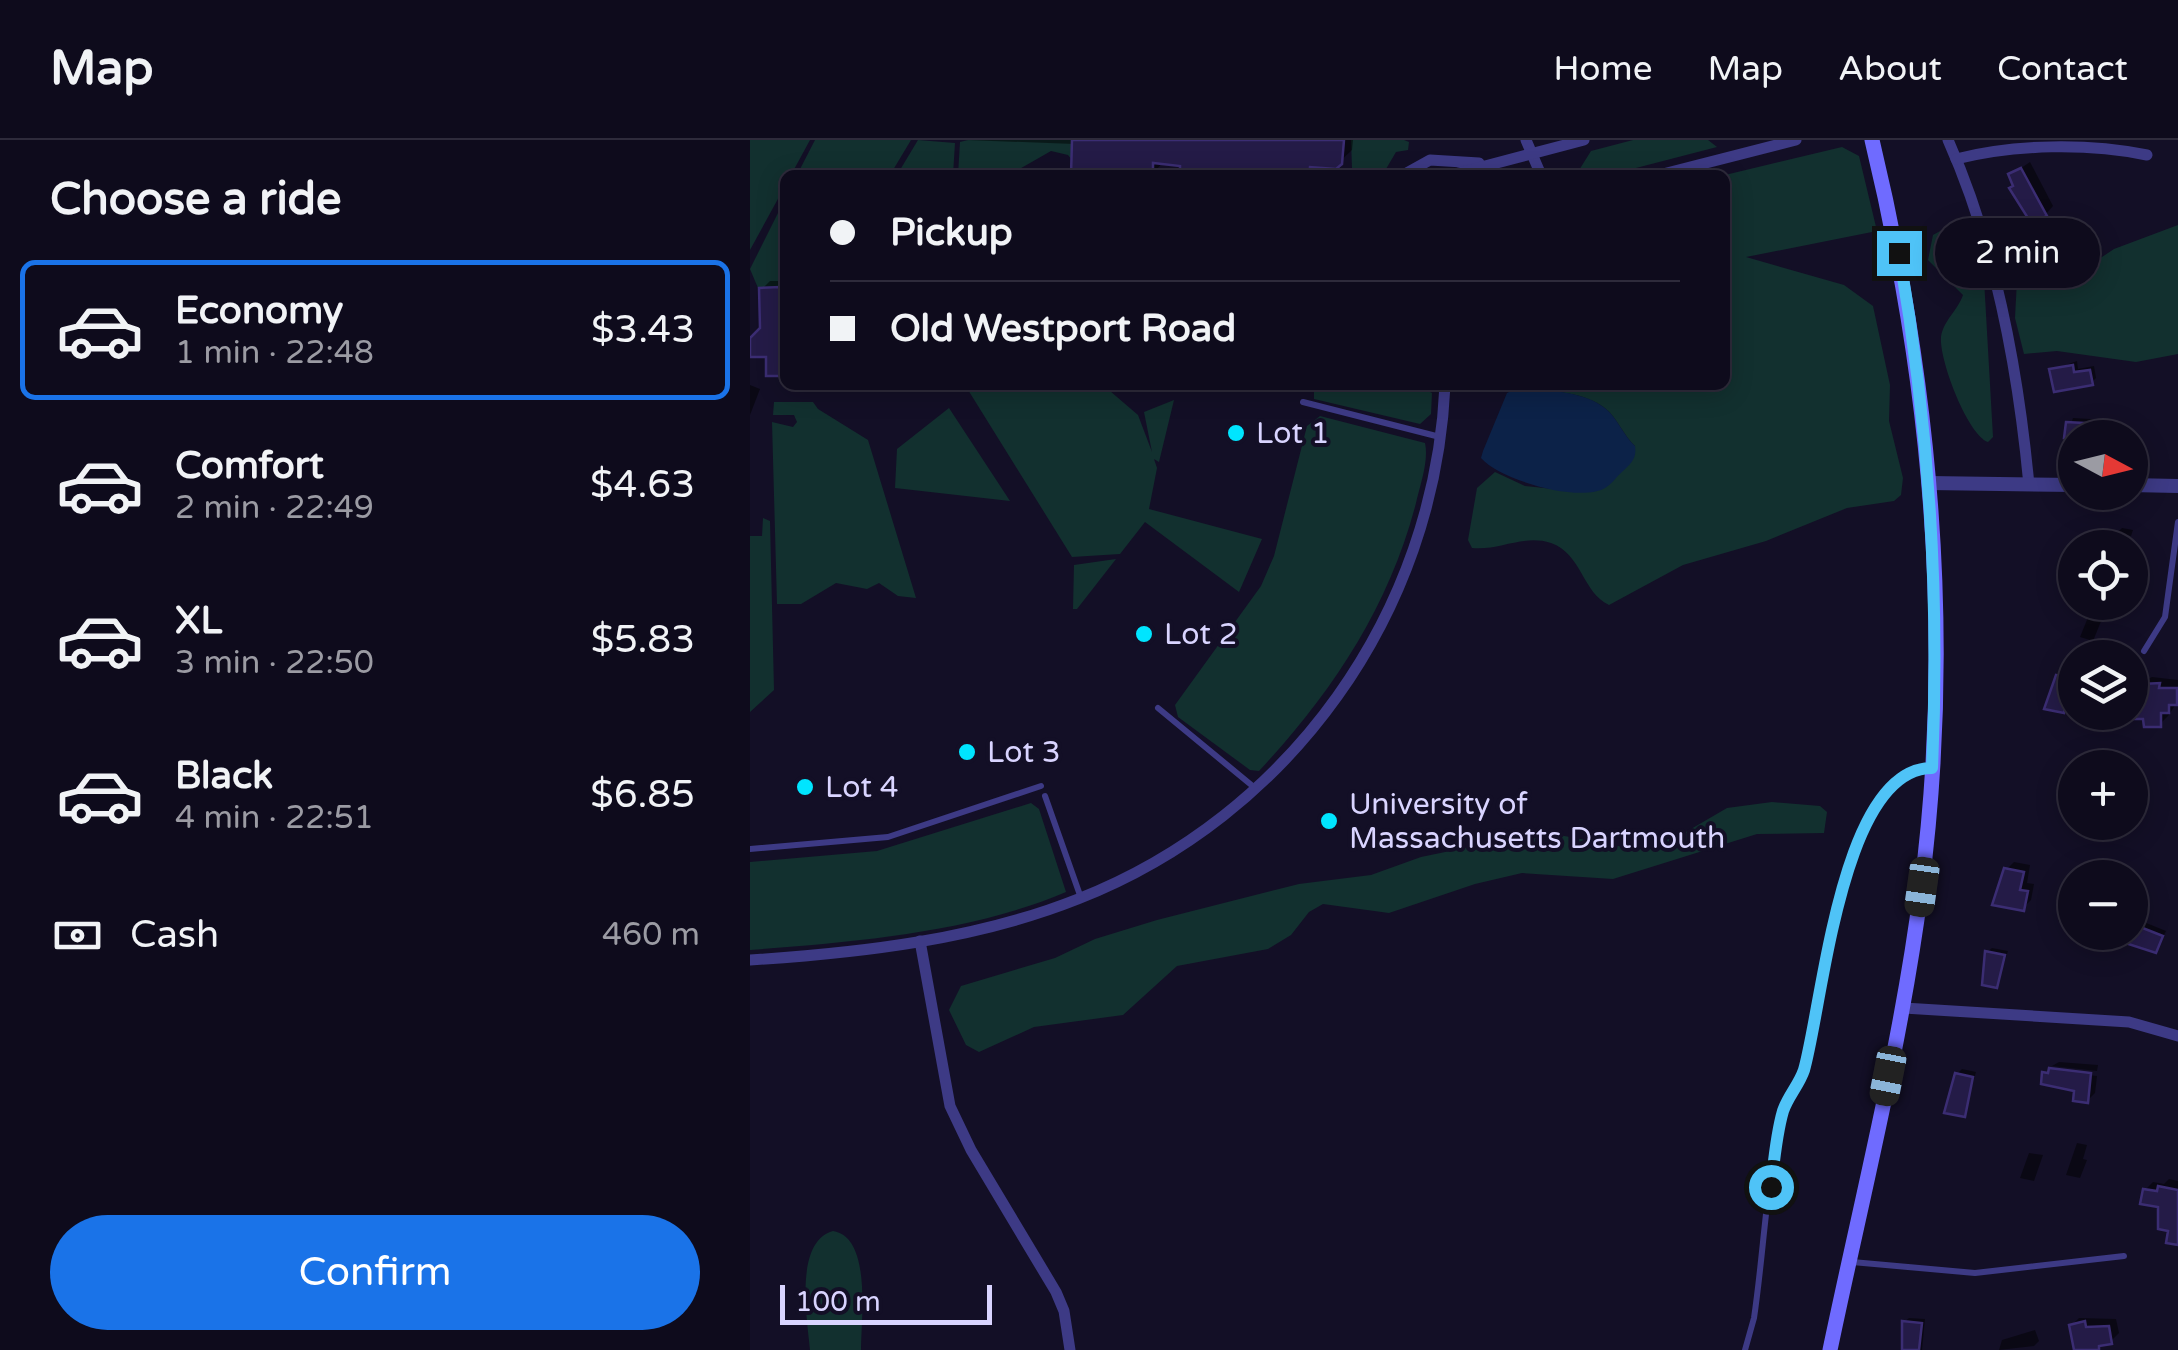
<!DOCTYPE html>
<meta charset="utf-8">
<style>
body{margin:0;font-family:"Varela Round",sans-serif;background:#1c1929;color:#f1f3f6;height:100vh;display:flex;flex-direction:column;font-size:38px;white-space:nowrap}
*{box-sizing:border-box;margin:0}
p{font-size:32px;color:#9b9ba3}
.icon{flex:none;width:55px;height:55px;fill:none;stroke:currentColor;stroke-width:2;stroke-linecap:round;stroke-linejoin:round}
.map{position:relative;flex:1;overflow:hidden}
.side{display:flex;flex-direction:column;background:#0e0b1c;width:750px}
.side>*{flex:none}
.banner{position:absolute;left:30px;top:30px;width:950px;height:220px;border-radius:15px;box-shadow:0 5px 25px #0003,0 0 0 2px #2e2b3b;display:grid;align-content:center;height:220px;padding:0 50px;background:#0e0b1c}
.needle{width:65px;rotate:97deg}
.tools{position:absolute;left:1308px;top:280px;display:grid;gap:20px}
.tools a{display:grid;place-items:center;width:90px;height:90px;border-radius:50%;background:#0e0b1c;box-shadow:0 5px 25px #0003,0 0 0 2px #2e2b3b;font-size:50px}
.scale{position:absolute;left:30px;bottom:25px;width:212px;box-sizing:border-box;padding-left:10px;border:5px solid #d9d4ff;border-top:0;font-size:28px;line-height:35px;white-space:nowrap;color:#d9d4ff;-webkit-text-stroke:8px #130f26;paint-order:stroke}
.end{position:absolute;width:45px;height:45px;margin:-22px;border:12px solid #4fc3f7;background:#111;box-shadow:0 0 0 5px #111}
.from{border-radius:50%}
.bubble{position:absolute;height:70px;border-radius:35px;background:#0e0b1c;box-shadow:0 5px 25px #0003,0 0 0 2px #2e2b3b;font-size:32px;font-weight:600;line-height:70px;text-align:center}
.car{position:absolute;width:30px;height:60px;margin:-30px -15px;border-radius:12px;box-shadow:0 0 8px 2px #0007;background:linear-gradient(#222 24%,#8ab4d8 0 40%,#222 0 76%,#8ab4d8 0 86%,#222 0)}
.banner b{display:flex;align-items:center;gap:35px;height:95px;font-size:38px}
.banner b+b{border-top:2px solid #2e2b3b}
.banner i{width:25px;height:25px;background:#f1f3f6}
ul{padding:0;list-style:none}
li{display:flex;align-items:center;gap:30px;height:140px;margin:0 20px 15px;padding:0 30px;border:5px solid transparent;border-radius:15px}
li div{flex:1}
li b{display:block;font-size:38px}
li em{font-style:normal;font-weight:600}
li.current{border-color:#1a73e8}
li>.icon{width:90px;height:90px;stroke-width:1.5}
h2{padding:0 50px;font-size:45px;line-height:120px}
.pay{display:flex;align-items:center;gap:25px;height:110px;padding:0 50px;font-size:38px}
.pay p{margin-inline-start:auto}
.action{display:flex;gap:20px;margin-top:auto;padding:20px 50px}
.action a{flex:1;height:115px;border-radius:60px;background:#1a73e8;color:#fff;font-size:40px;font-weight:600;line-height:115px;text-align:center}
header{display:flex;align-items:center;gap:60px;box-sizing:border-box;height:140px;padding:0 50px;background:#0e0b1c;border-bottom:2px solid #2e2b3b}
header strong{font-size:48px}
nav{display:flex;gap:55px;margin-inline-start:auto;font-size:35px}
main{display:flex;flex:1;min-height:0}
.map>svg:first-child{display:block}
.green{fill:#12302f}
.water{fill:#0c2248}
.shadow{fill:#0007}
.building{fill:#241b47;stroke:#3b2d73;stroke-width:2.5}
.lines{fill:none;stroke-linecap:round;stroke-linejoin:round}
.service{stroke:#3d3a85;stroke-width:6}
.minor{stroke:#3d3a85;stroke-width:11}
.tertiary{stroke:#3d3a85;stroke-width:14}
.secondary{stroke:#6f6bff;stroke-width:15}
.route{stroke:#4fc3f7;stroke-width:12}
.poi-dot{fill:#00e5ff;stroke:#130f26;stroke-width:4}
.labels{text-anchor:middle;stroke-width:8;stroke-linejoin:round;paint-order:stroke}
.poi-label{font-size:30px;fill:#d9d4ff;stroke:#130f26;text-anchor:start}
</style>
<header>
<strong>Map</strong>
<nav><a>Home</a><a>Map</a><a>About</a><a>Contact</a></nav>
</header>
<main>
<section class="side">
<h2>Choose a ride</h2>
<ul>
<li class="current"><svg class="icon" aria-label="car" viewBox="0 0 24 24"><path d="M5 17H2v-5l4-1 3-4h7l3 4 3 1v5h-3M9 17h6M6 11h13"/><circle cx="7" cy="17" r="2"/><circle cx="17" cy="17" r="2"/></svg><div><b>Economy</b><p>1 min · 22:48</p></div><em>$3.43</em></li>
<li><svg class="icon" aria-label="car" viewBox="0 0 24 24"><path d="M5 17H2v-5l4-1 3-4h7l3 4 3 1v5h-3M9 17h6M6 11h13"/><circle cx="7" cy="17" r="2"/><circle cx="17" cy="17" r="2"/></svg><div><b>Comfort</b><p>2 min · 22:49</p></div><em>$4.63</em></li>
<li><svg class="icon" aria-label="car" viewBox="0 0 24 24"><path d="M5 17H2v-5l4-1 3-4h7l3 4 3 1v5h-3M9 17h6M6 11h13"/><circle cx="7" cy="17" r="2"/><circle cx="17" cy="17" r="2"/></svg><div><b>XL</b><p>3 min · 22:50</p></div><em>$5.83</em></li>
<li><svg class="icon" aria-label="car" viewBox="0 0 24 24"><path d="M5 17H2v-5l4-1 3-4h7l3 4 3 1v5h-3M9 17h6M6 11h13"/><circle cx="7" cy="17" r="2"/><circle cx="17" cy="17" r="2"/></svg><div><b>Black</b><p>4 min · 22:51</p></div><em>$6.85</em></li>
</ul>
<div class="pay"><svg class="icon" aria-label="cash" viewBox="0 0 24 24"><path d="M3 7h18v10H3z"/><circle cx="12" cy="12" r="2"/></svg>Cash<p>460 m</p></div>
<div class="action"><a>Confirm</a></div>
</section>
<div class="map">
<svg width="1428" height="1210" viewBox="0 0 1428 1210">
<rect width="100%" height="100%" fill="#130f26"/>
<g class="green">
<polygon points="0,0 60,0 41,35 35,35 35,46 0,110"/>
<polygon points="65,0 161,0 140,35 47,35"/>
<polygon points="168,0 205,3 203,35 147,35"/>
<polygon points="218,0 322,0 321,16 341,29 334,35 318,15 301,11 259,35 208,35 210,2"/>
<polygon points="601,0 654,0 659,2 658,10 646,12 636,29 602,28"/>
<polygon points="883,0 958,0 967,7 859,35 826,35 841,11"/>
<path d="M 1092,7 L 1109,16 L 1127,91 L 996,117 L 1094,145 L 1123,166 L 1140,245 L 1139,281 L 1153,338 L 1151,355 L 1144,361 L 1097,368 L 1016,401 L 933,425 L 859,465 C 832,452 832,414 801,403 C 773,394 749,411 722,408 L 718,400 L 727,348 L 745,332 L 775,346 L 832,352 L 885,306 C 873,295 868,279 856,269 C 835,251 797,251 771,247 L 761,249 L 760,245 L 975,245 L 975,35 Z"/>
<polygon points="33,63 35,149 8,148 0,129"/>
<polygon points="1428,85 1428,214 1386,222 1307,211 1274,214 1265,178 1268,121 1293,131 1317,122 1343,123 1364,109"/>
<path d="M 1192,90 L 1202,92 L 1234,139 L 1243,297 L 1238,302 C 1217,294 1189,219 1191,197 C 1193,181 1208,170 1213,155 L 1178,120 L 1183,95 Z"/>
<polygon points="215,245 353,245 388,275 402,312 394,272 424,260 409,322 404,319 407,328 399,369 512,399 489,452 395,382 370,414 322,417"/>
<polygon points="564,245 666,245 682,253 681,274 670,284 564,259"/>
<polygon points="24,262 63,262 68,269 118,300 166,458 148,456 129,443 117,449 86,443 51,464 27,464 22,282 43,287 47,282 44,275 23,275"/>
<polygon points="199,268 260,361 145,348 147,309"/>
<path d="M 570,276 L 675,303 C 679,321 670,345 666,363 C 639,467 582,553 509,631 L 500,630 L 428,577 L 425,565 L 511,446 L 524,416 L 557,286 Z"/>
<polygon points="13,378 20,381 24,550 0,572 0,396 12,396"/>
<polygon points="366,419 327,469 323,469 324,425"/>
<polygon points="1022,662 1070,666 1077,672 1074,693 1007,694 863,739 772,733 725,744 639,773 573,764 559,772 541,795 518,809 427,826 373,875 284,887 229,912 216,905 199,870 211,846 305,818 345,799 407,780 549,744 621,735 671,717 758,699 809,695 885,709 929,696 977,668"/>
<path d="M 281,663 L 289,669 L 316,752 C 220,793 103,802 0,810 L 0,722 L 127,711 Z"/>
<path d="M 83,1091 C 122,1097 111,1179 111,1210 L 60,1210 C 57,1178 44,1102 83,1091 Z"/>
</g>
<path class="water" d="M 771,246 C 797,251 835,251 856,269 C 868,279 873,295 885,306 C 887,319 881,323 872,332 C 867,336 861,345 855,348 C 829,363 750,340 731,318 L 733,311 L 757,253 Z"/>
<g class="shadow">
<polygon points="216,0 603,0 602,10 585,26 569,25 563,35 432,35 432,24 413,22 402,35 324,4"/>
<polygon points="1280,22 1303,66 1296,74 1261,35"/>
<polygon points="20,141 35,141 35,234 18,214 0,214 0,202 12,189 12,149"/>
<polygon points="1327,221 1328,229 1344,226 1346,238 1341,243 1302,230"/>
<polygon points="0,245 10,249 0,275"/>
<polygon points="1323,278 1357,280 1356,295 1317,298"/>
<polygon points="1372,388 1383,390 1381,396 1367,393"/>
<polygon points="1366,394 1366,398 1379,401 1377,408 1350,408 1362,402"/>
<polygon points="1341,470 1354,474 1343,501 1330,497"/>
<polygon points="1313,532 1324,534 1313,570 1308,537"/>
<polygon points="1402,537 1428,540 1428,561 1418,576 1410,584 1396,577 1376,577 1380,572 1380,547"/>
<polygon points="1264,722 1280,725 1277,743 1284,744 1281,760 1273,768 1244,763 1256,730"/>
<polygon points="1315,762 1325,764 1325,785 1308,781"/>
<polygon points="1384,778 1416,791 1406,810 1380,792"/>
<polygon points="1242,808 1258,811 1247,845 1237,812"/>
<polygon points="1309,922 1348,925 1347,931 1302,926"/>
<polygon points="1212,929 1226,932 1214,974 1207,934"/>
<polygon points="1297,931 1347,936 1345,953 1337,961"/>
<polygon points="1327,1003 1337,1005 1333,1019 1337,1020 1330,1038 1316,1035"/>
<polygon points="1279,1013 1293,1015 1284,1041 1270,1038"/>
<polygon points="1419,1039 1428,1041 1428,1105 1411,1065 1395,1050 1403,1042 1414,1044"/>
<polygon points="1159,1178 1175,1179 1172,1210 1154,1210 1154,1182"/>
<polygon points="1329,1178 1366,1179 1369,1193 1361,1201 1327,1210 1322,1185"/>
<polygon points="1285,1190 1289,1201 1284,1206 1249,1210 1252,1200"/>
</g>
<g class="building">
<polygon points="322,0 594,0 592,24 586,29 560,27 559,35 430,35 430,26 403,23 403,35 321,35"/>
<polygon points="1271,28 1297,76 1281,83 1259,48 1263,46 1258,34"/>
<polygon points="30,147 31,158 35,158 35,236 16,236 16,217 0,217 0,198 10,188 9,148"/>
<polygon points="1323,225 1324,232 1340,230 1343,245 1304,252 1299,229"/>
<polygon points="1316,282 1353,284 1352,298 1314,298"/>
<polygon points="1306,535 1321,538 1314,573 1294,569"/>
<polygon points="1410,543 1409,548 1427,548 1427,565 1419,565 1419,573 1411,573 1411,587 1394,587 1393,579 1380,579 1380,551 1392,550 1392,544"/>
<polygon points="1254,728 1274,732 1270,750 1278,751 1274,771 1242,765"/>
<polygon points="1380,783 1413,796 1406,813 1369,801 1372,792 1380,792"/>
<polygon points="1235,811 1255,815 1247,848 1232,845"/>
<polygon points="1299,928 1341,933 1338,963 1323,961 1324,951 1291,944 1292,932 1298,933"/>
<polygon points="1205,933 1223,937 1215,977 1194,973"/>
<polygon points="1408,1046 1428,1050 1428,1105 1416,1103 1418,1091 1408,1089 1408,1067 1390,1064 1393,1049 1407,1051"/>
<polygon points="1152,1181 1172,1183 1169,1210 1152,1210"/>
<polygon points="1335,1181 1336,1187 1359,1186 1362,1204 1349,1206 1349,1210 1324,1210 1319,1185"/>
</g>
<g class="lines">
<g class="service">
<polyline points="553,262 690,297"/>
<polyline points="1394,511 1415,477 1428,382"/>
<polyline points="408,568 505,648"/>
<polyline points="295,656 331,758"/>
<polyline points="0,709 138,697 291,646"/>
<polyline points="1102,1122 1225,1133 1374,1116"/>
<path d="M 995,1210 L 1004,1178 C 1014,1111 1016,1041 1032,975 C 1037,955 1052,940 1056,919 C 1070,856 1097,628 1180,628"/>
</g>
<g class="minor">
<polyline points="776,0 791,35"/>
<path d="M 1198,0 C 1246,107 1268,229 1279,345"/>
<path d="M 1206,19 C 1265,4 1338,3 1397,15"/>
<polyline points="653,35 680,20 729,23"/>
<polyline points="701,35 834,0"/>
<polyline points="909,35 1046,0"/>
<polyline points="170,801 200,966 221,1010 306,1152 314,1171 320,1210"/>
<path d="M 0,820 C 109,813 225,800 328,759 C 540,676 685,473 695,245"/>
<polyline points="1154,868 1379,882 1428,896"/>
</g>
<g class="tertiary">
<polyline points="1179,343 1325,345"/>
<polyline points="1380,345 1428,346"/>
</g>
<path class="secondary" d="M 1080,1210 C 1112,1057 1151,905 1171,750 C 1204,499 1181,245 1122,0"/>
</g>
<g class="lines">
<path class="route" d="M 1021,1047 C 1024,1022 1026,995 1033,971 C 1038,956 1049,945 1054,930 C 1073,863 1091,628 1182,628 C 1190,455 1179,284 1149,113"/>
</g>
<g class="poi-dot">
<circle cx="486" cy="293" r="10"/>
<circle cx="394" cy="494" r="10"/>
<circle cx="217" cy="612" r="10"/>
<circle cx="55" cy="647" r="10"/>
<circle cx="579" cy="681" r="10"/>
</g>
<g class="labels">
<g class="poi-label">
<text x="506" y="303">Lot 1</text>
<text x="414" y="504">Lot 2</text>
<text x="237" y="622">Lot 3</text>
<text x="75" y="657">Lot 4</text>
<text x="599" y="674">University of<tspan x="599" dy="34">Massachusetts Dartmouth</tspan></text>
</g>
</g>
</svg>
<div class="tools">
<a><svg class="needle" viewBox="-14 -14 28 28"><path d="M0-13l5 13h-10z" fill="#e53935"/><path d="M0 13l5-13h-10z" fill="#9b9ba3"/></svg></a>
<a><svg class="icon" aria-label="locate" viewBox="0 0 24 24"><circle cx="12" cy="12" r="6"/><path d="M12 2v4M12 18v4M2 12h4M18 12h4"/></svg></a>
<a><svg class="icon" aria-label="layers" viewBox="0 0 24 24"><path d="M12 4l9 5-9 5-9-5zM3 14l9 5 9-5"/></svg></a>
<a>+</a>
<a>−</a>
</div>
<div class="scale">100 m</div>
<i class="end from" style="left:1021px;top:1047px"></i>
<i class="end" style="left:1149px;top:113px"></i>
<div class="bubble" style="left:1185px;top:78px;width:165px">2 min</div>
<i class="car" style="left:1172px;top:747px;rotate:188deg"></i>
<i class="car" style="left:1138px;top:936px;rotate:191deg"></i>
<div class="banner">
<b><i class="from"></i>Pickup</b>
<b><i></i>Old Westport Road</b>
</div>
</div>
</main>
